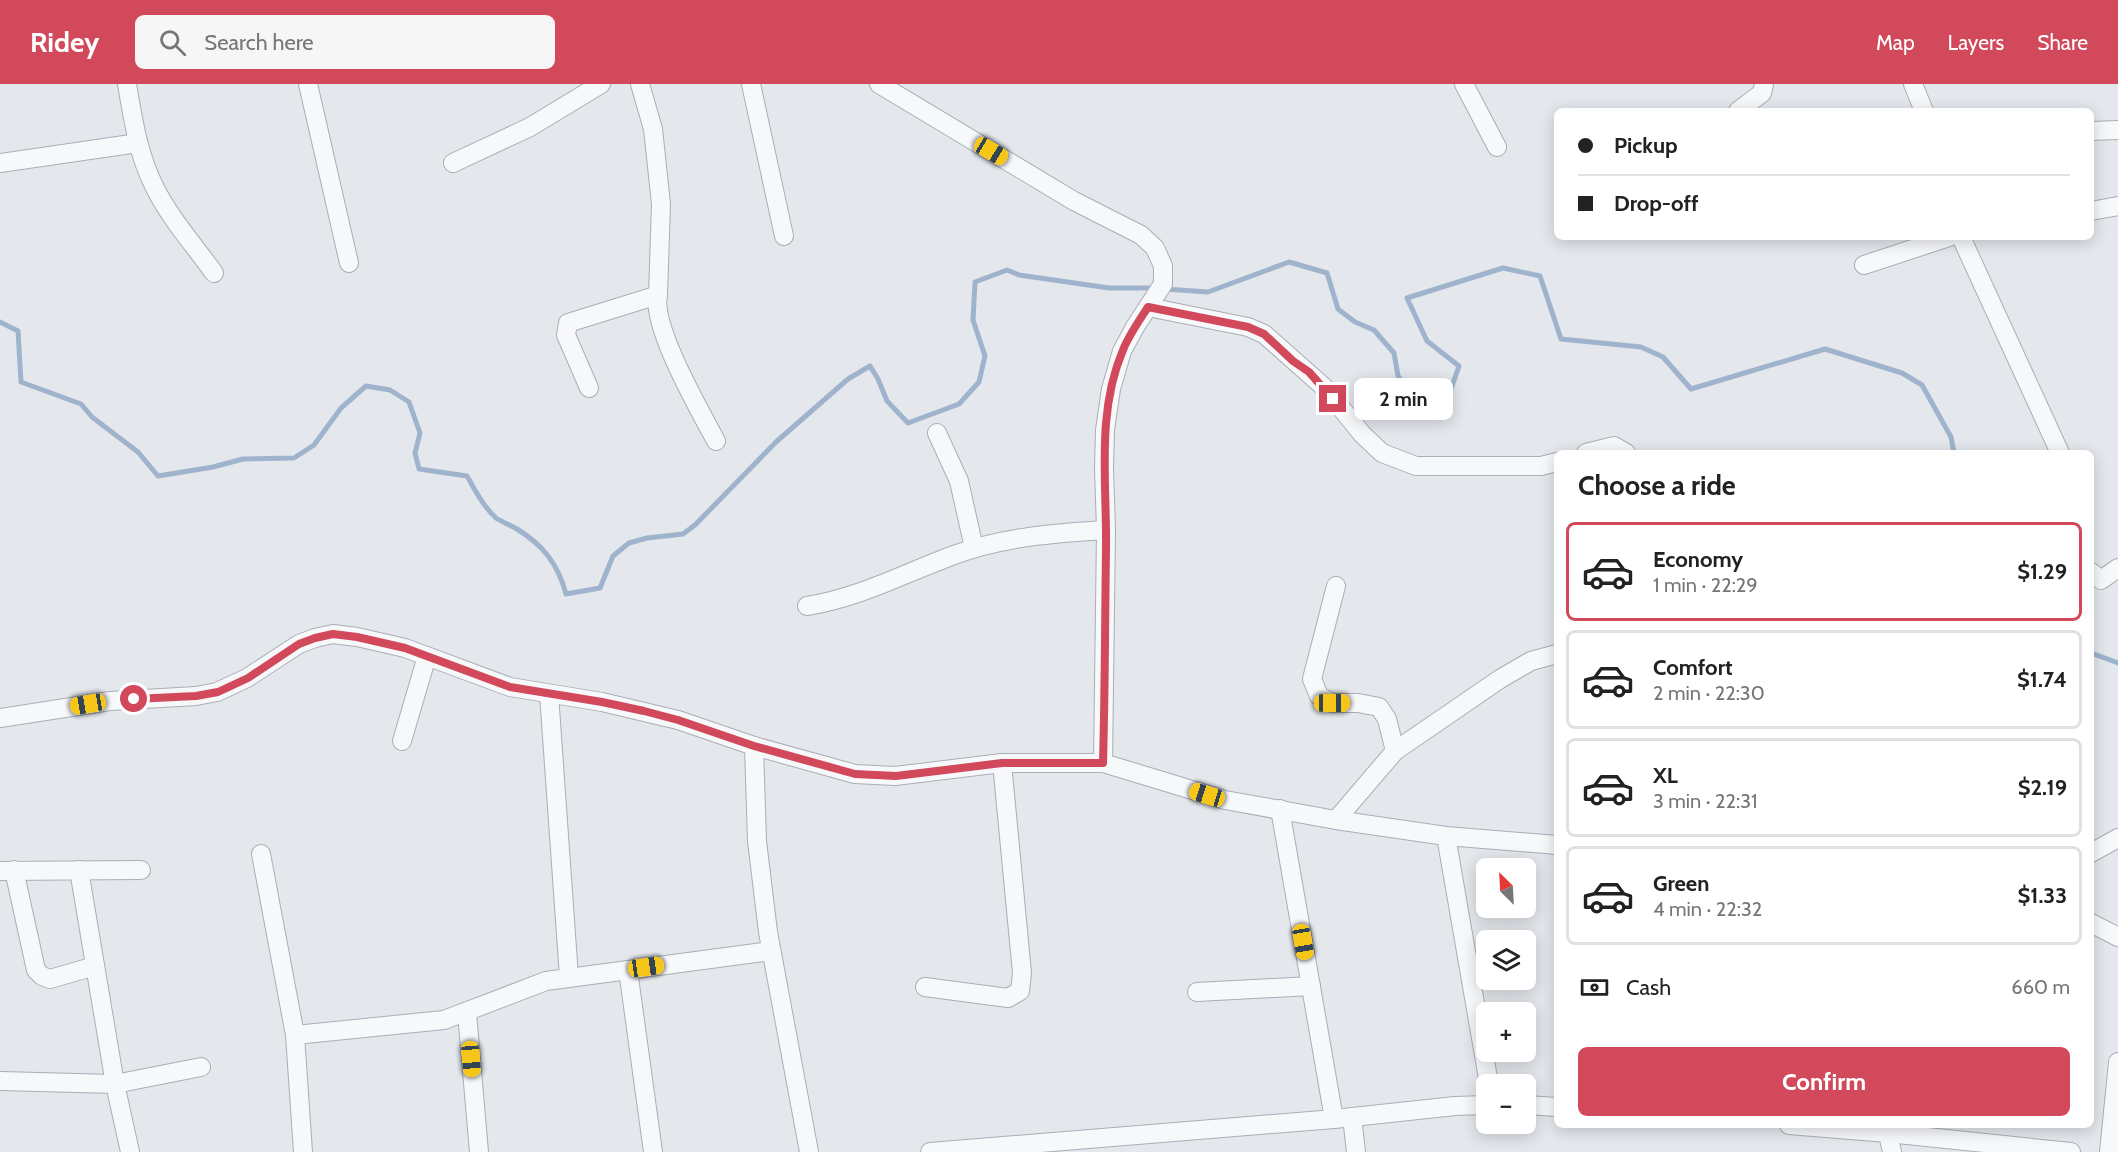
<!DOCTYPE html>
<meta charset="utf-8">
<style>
body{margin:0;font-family:Cabin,sans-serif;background:#f6f6f6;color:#222;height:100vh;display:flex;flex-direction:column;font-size:22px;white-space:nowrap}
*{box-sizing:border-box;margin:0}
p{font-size:20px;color:#767676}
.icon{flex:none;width:33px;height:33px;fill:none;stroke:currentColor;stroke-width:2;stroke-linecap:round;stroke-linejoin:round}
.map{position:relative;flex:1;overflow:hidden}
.drawer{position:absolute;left:1554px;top:366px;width:540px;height:678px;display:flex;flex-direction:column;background:#fff;border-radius:9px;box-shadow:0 3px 15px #0003}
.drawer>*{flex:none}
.guide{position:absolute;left:1554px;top:24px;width:540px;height:132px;border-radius:9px;box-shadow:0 3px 15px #0003;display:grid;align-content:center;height:132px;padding:0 24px;background:#fff}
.needle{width:39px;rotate:336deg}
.buttons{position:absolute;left:1476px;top:774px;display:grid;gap:12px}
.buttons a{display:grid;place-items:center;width:60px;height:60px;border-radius:9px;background:#fff;box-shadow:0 3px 15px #0003;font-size:30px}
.end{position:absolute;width:27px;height:27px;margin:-14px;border:8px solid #d1495b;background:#fff;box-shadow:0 0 0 3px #fff}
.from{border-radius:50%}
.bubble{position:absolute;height:42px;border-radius:9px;background:#fff;box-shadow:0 3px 15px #0003;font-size:20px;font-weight:700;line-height:42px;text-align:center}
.car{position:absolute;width:18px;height:36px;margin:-18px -9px;border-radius:8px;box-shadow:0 0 4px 2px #0007;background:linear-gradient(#f5c518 24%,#345 0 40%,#f5c518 0 76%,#345 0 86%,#f5c518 0)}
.guide b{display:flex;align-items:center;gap:21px;height:57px;font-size:22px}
.guide b+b{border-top:2px solid #e0e0e0}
.guide i{width:15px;height:15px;background:#222}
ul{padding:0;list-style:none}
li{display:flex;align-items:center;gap:18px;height:99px;margin:0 12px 9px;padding:0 12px;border:3px solid #e0e0e0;border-radius:9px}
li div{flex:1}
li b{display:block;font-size:22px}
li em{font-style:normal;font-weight:700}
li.on{border-color:#d1495b}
li>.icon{width:54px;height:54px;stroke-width:1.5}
h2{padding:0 24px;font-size:27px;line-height:72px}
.pay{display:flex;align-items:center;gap:15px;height:66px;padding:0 24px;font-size:22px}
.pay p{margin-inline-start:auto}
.cta{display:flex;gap:12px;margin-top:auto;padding:12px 24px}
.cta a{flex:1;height:69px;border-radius:9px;background:#d1495b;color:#fff;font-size:24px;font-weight:700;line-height:69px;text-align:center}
header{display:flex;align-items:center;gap:36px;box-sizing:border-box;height:84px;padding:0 30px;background:#d1495b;color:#fff}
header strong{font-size:28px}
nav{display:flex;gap:33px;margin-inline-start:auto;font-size:21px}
.search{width:420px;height:54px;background:#f6f6f6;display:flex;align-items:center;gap:15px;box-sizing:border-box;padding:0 21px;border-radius:9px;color:#767676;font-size:22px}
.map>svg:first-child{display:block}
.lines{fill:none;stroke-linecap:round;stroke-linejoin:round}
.stream{stroke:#9fb4cc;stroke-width:5}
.street-casing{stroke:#a9aeb7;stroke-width:20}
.street{stroke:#f7f8fa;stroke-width:18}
.route{stroke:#d1495b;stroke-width:8}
</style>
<header>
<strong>Ridey</strong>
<div class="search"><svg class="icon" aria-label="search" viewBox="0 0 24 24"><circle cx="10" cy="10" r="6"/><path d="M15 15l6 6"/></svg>Search here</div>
<nav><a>Map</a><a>Layers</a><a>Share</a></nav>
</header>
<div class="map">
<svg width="2118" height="1068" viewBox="0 0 2118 1068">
<rect width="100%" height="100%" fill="#e4e7ec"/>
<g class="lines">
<g class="stream">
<polyline points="1165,205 1208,208 1289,178 1327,189 1338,225 1355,238 1374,246 1394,269 1398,292 1413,312 1450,308 1459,282 1427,257 1407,214 1503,184 1540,192 1561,255 1641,263 1663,273 1691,305 1825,265 1902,289 1922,301 1951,353 1954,369"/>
<path d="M 0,238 L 18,247 L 21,298 L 81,320 L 92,333 L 138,368 L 158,392 L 213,383 L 243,375 L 294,374 L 314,361 L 341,324 L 366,302 L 390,306 L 409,318 L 420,349 L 415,369 L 419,385 L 467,392 C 475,406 483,422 496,434 C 502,438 510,441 517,445 C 543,461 558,480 566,510 L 600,504 L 613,472 L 629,459 L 647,454 L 683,450 L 695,441 L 776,358 L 848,295 L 870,282 L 878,295 L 887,317 L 908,339 L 959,320 L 979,298 L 985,272 L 973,236 L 975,198 L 1007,186 L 1019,191 L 1109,204 L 1155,204"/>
<polyline points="2091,569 2118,579"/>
</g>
<defs>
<g id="street">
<path d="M 127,0 C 133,35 138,70 154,102 C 169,133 194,161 214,189"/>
<polyline points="308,0 349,179"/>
<path d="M 640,0 L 653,45 L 661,120 L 658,211 C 651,242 700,327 716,357"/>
<polyline points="751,0 784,152"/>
<polyline points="879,0 1074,117 1141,151 1155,164 1163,182 1163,200 1135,243 1122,267 1111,305 1105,346 1104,384 1106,446 1103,679"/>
<polyline points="1464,0 1497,63"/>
<polyline points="1913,0 1924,27"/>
<polyline points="1738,27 1762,9 1764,0"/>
<polyline points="2091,47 2118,46"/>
<polyline points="0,79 138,59"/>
<polyline points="453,79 530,43 601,0"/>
<polyline points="2091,127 2118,122"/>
<polyline points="1961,153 2060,369"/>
<polyline points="1864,181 1949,153"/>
<polyline points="1148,223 1248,243 1264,250 1325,304 1362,350 1382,369 1416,382 1541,382 1557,378"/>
<polyline points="589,304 566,251 568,239 658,211"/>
<polyline points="937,349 959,397 974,464"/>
<polyline points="1586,369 1614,362 1626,369"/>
<polyline points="2091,488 2101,496 2118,484"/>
<polyline points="1336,502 1312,595 1319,612 1332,619 1358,619 1379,623 1387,635 1395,667"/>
<path d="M 807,522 C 859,514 905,489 954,471 C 1003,453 1055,449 1106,446"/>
<polyline points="549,610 569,893"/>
<polyline points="0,634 110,617 196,612 217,608 247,594 299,560 315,554 333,550 357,553 405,564 510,603 602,618 678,636 754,662 855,690 895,692 1002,679 1103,679 1225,716 1336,736 1446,752 1557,761"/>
<polyline points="402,657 427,572"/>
<polyline points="754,662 757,757 768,848 809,1068"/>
<polyline points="1280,725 1334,1035"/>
<polyline points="1336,736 1395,667 1500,595 1531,577 1557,570"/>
<polyline points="1446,752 1489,1000"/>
<polyline points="2091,769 2118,754"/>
<polyline points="261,770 295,951"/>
<polyline points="14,786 36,886 42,892 50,895 95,882"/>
<polyline points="79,786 115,1000 130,1068"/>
<polyline points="0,787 141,786"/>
<polyline points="2091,839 2118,853"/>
<polyline points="628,886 653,1068"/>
<polyline points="925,903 1008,914 1020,907 1022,889 1002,679"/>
<polyline points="1197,908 1311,902"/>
<polyline points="467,929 479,1068"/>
<polyline points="0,997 115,1000 201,983"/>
<polyline points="1526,1021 1557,1023"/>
<polyline points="1352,1033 1356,1068"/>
<polyline points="1789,1041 1888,1049 2071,1068"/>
<polyline points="1886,1041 1892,1068"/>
<polyline points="303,1068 295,951 444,936 546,897 771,867"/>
<polyline points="930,1068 1334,1035 1455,1022 1486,1021"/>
<polyline points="2109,1068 2118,978"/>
</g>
</defs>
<use href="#street" class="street-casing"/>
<use href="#street" class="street"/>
</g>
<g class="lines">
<path class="route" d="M 134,615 L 196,612 L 218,608 L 248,594 L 299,560 L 315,554 L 333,550 L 357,553 L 405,564 L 510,603 L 602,618 L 644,627 L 678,636 L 754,662 L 855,690 L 896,692 L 1002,679 L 1103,679 C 1105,608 1105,536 1106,465 C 1107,398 1096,329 1123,266 C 1129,251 1139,237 1148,223 L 1248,243 L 1264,250 L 1293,277 L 1309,288 L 1333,315"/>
</g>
</svg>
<div class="buttons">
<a><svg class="needle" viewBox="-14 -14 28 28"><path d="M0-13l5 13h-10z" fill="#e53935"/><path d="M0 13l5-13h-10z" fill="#767676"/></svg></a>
<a><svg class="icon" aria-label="layers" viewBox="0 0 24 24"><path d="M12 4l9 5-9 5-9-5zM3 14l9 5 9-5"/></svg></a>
<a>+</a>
<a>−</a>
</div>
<i class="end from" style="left:134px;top:615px"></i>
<i class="end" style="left:1333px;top:315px"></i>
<div class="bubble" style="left:1354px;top:294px;width:99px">2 min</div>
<i class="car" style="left:991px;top:67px;rotate:121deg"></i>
<i class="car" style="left:1332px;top:619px;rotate:90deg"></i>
<i class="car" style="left:88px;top:620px;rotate:261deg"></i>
<i class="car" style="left:1207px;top:711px;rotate:287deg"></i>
<i class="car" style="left:1303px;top:858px;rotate:170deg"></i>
<i class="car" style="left:646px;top:883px;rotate:82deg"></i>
<i class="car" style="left:471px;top:975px;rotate:175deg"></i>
<div class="guide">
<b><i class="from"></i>Pickup</b>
<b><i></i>Drop-off</b>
</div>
<section class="drawer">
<h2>Choose a ride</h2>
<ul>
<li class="on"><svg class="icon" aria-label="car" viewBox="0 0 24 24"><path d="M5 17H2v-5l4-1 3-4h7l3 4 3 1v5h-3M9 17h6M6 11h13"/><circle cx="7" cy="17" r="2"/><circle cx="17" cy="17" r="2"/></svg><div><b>Economy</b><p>1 min · 22:29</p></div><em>$1.29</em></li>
<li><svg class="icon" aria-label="car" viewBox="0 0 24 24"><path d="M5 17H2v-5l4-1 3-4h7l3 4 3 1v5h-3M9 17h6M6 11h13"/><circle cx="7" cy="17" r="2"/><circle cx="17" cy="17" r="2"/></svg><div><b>Comfort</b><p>2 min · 22:30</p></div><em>$1.74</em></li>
<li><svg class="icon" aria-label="car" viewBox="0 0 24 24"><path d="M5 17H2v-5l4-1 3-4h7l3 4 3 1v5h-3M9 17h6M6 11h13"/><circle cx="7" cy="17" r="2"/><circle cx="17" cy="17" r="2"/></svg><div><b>XL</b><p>3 min · 22:31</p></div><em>$2.19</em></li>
<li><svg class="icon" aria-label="car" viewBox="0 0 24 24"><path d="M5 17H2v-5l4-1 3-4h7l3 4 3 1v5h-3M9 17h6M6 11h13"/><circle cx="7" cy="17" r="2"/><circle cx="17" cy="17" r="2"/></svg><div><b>Green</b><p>4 min · 22:32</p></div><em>$1.33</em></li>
</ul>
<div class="pay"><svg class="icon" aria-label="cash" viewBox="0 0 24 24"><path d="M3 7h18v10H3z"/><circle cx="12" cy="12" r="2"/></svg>Cash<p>660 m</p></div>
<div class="cta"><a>Confirm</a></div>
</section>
</div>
